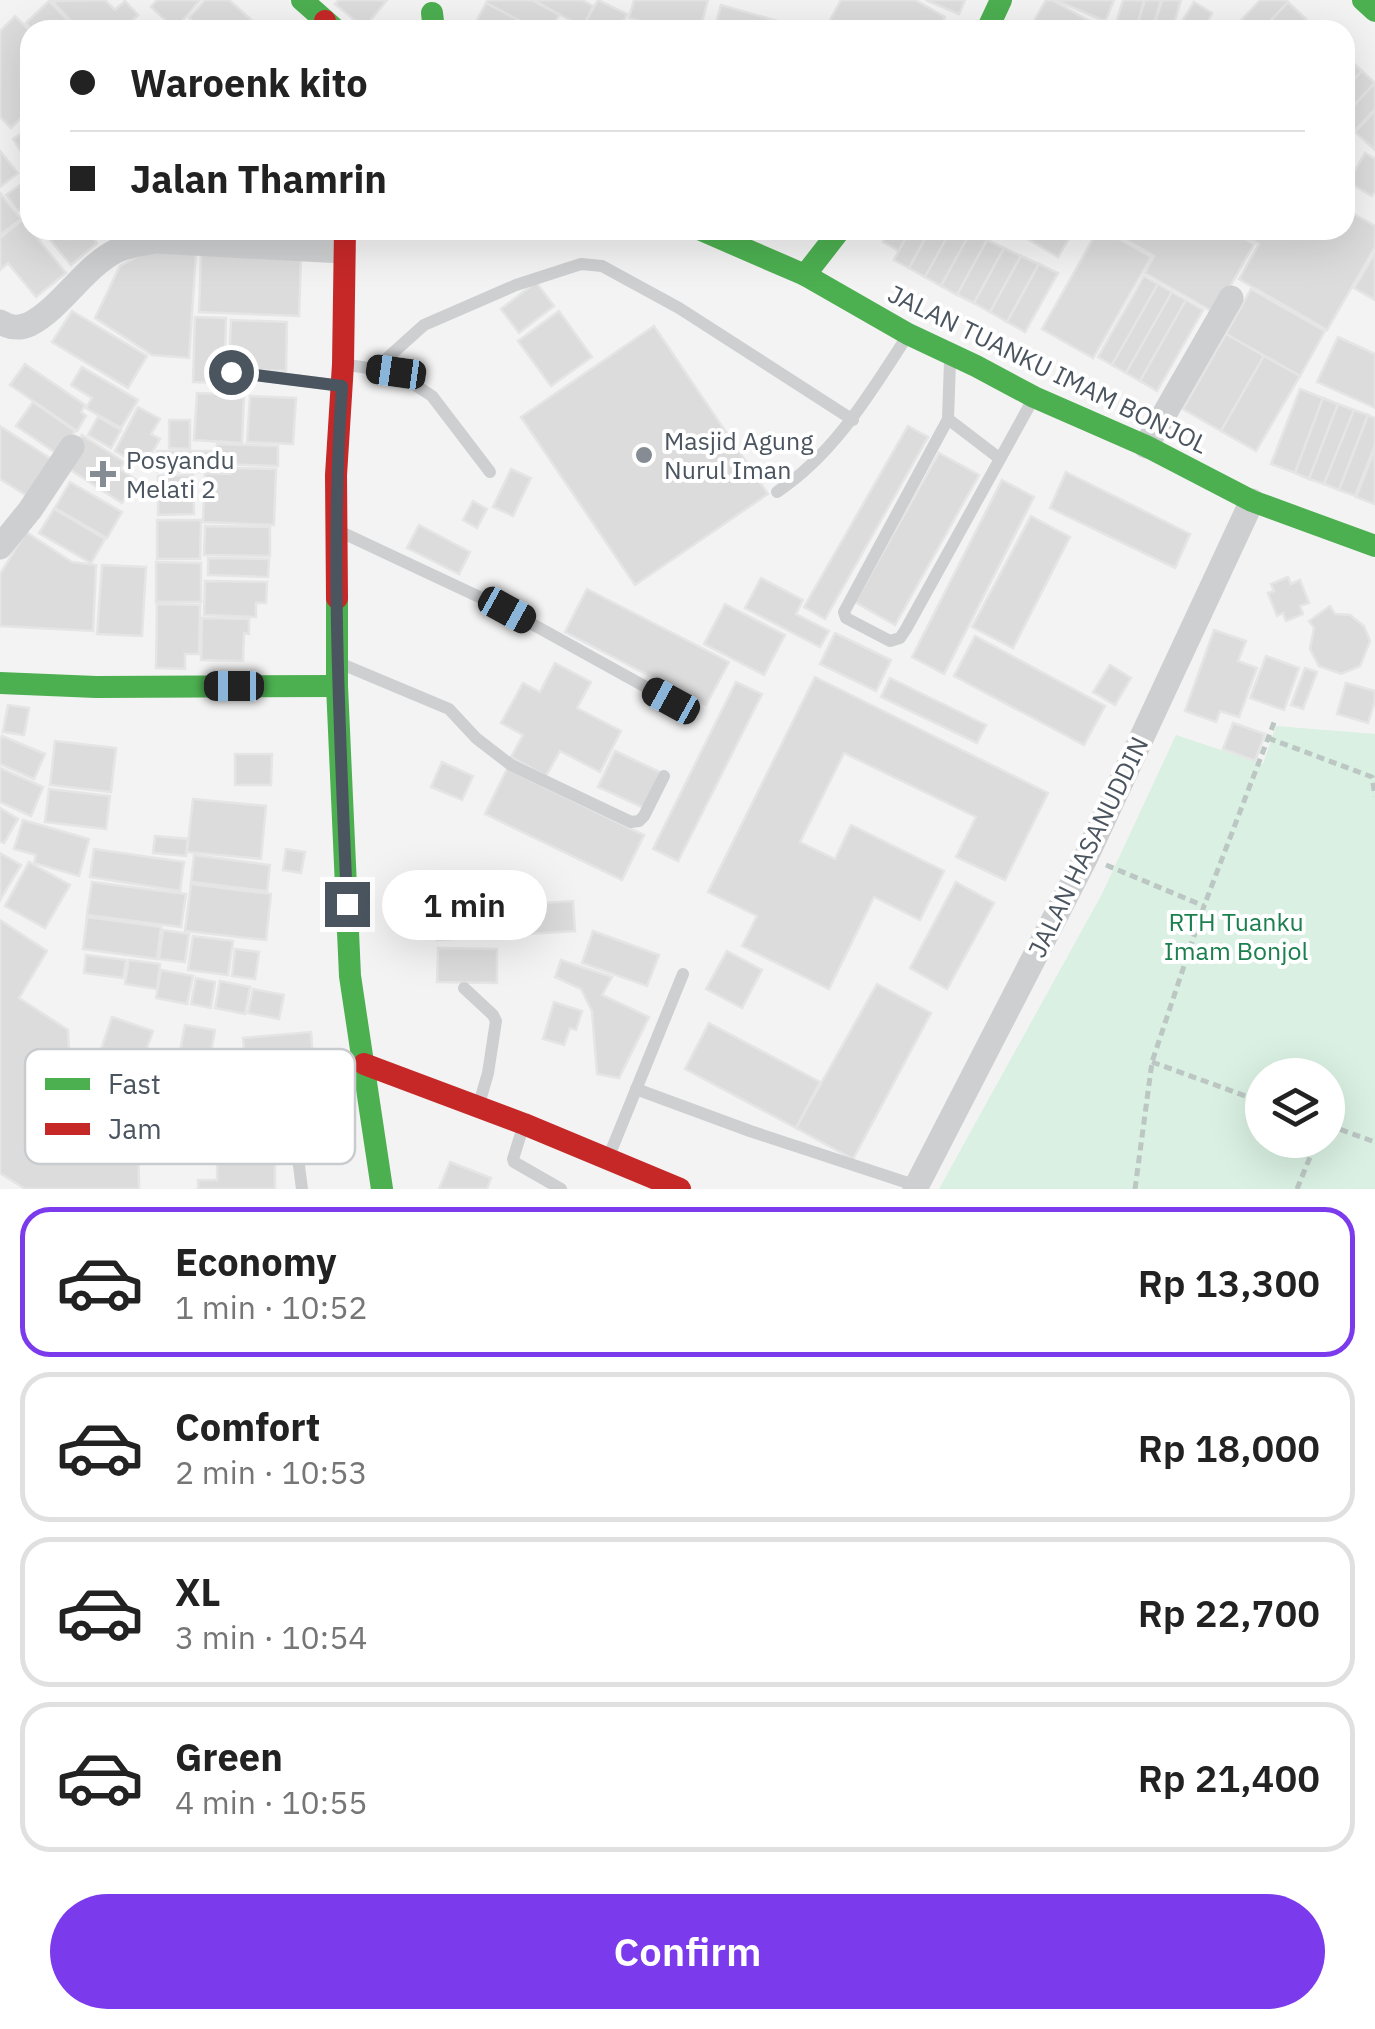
<!DOCTYPE html>
<meta charset="utf-8">
<style>
body{margin:0;font-family:"IBM Plex Sans",sans-serif;background:#f2f2f2;color:#222;height:100vh;display:flex;flex-direction:column;font-size:38px;white-space:nowrap}
*{box-sizing:border-box;margin:0}
p{font-size:32px;color:#767676}
.icon{flex:none;width:55px;height:55px;fill:none;stroke:currentColor;stroke-width:2;stroke-linecap:round;stroke-linejoin:round}
.map{position:relative;height:1189px;overflow:hidden}
.details{display:flex;flex-direction:column;background:#fff;flex:1}
.details>*{flex:none}
.top-card{position:absolute;left:20px;top:20px;width:1335px;height:220px;border-radius:30px;box-shadow:0 10px 40px #0002;display:grid;align-content:center;height:220px;padding:0 50px;background:#fff}
.controls{position:absolute;left:1245px;top:1058px;display:grid;gap:20px}
.controls a{display:grid;place-items:center;width:100px;height:100px;border-radius:50%;background:#fff;box-shadow:0 10px 40px #0002;font-size:50px}
.end{position:absolute;width:45px;height:45px;margin:-22px;border:12px solid #4b555f;background:#fff;box-shadow:0 0 0 5px #fff}
.from{border-radius:50%}
.bubble{position:absolute;height:70px;border-radius:35px;background:#fff;box-shadow:0 10px 40px #0002;font-size:32px;font-weight:600;line-height:70px;text-align:center}
.car{position:absolute;width:30px;height:60px;margin:-30px -15px;border-radius:12px;box-shadow:0 0 8px 2px #0007;background:linear-gradient(#222 24%,#8ab4d8 0 40%,#222 0 76%,#8ab4d8 0 86%,#222 0)}
.top-card b{display:flex;align-items:center;gap:35px;height:95px;font-size:38px}
.top-card b+b{border-top:2px solid #e0e0e0}
.top-card i{width:25px;height:25px;background:#222}
ul{padding:18px 0 0;list-style:none}
li{display:flex;align-items:center;gap:30px;height:150px;margin:0 20px 15px;padding:0 30px;border:5px solid #e0e0e0;border-radius:30px}
li div{flex:1}
li b{display:block;font-size:38px}
li em{font-style:normal;font-weight:600}
li.selected{border-color:#7c3aed}
li>.icon{width:90px;height:90px;stroke-width:1.5}
.button{display:flex;gap:20px;margin-top:auto;padding:20px 50px}
.button a{flex:1;height:115px;border-radius:60px;background:#7c3aed;color:#fff;font-size:40px;font-weight:600;line-height:115px;text-align:center}
.map>svg:first-child{display:block}
.green{fill:#d9f0e2;fill-rule:evenodd}
.building{fill:#dcdcdd;stroke:#e5e5e6;stroke-width:2.5}
.lines{fill:none;stroke-linecap:round;stroke-linejoin:round}
.path{stroke:#bcc6c3;stroke-width:5;stroke-dasharray:8 5;stroke-linecap:butt}
.lane{stroke:#cdcfd1;stroke-width:12}
.street{stroke:#cdcfd1;stroke-width:25}
.fast{stroke:#4caf50;stroke-width:22}
.jam{stroke:#c62828;stroke-width:22}
.route{stroke:#4b555f;stroke-width:12}
.poi-dot{fill:#868c93;stroke:#fff;stroke-width:4}
.labels{text-anchor:middle;stroke-width:8;stroke-linejoin:round;paint-order:stroke}
.street-label{font-size:25px;fill:#4b555f;stroke:#fff}
.poi-label{font-size:25px;fill:#4b555f;stroke:#fff;text-anchor:start}
.park-label{font-size:25px;fill:#1c7f4e;stroke:#fff}
.key{fill:#fff;stroke:#c9cccf;stroke-width:2.5}
.key-label{font-size:28px;fill:#4b555f}
</style>
<div class="map">
<svg width="1375" height="1189" viewBox="0 0 1375 1189">
<rect width="100%" height="100%" fill="#f3f3f3"/>
<path class="green" d="M 1276,726 L 1375,734 L 1375,1189 L 939,1189 L 1102,894 L 1176,735 L 1263,764 ZM 1262,1075 L 1328,1075 L 1328,1140 L 1262,1140 Z"/>
<g class="building">
<polygon points="105,0 115,10 125,1 138,15 122,30 80,30 52,1"/>
<polygon points="157,0 200,0 175,29 151,7"/>
<polygon points="205,0 229,0 256,24 250,30 203,30 189,18"/>
<polygon points="339,0 387,0 364,28 335,4"/>
<polygon points="488,0 532,0 559,15 551,30 537,30 486,3"/>
<polygon points="533,0 582,0 593,6 583,27"/>
<polygon points="598,0 627,14 619,30 589,30 583,27"/>
<polygon points="634,0 708,0 702,22 708,23 706,30 672,30 629,18"/>
<polygon points="841,0 915,0 945,17 938,30 844,30 829,22"/>
<polygon points="926,0 965,0 959,14"/>
<polygon points="1046,0 1052,0 1089,21 1084,30 1050,30 1034,21"/>
<polygon points="1055,0 1114,0 1105,21"/>
<polygon points="1123,0 1144,0 1136,30 1114,30"/>
<polygon points="1145,0 1161,0 1152,30 1136,30"/>
<polygon points="1162,0 1181,0 1172,30 1153,30"/>
<polygon points="1260,0 1286,0 1288,2 1262,30 1232,30"/>
<polygon points="49,1 77,30 32,30 26,23"/>
<polygon points="1194,2 1212,13 1204,30 1177,30"/>
<polygon points="1288,2 1306,19 1296,30 1262,30"/>
<polygon points="486,3 537,30 476,30 473,28"/>
<polygon points="721,5 802,28 801,30 714,30"/>
<polygon points="15,16 30,31 30,109 11,128 0,117 0,31"/>
<polygon points="1347,57 1362,71 1345,89 1345,60"/>
<polygon points="1362,71 1375,83 1345,115 1345,89"/>
<polygon points="1375,83 1375,109 1345,141 1345,115"/>
<polygon points="1375,111 1375,150 1355,132"/>
<polygon points="30,128 30,166 13,139"/>
<polygon points="0,151 18,173 0,187"/>
<polygon points="1365,153 1375,159 1375,191 1372,196 1348,182"/>
<polygon points="30,178 30,206 28,203 18,211 6,195"/>
<polygon points="0,193 21,219 0,235"/>
<polygon points="1345,209 1375,226 1375,247 1327,330 1239,279 1259,244 1247,237 1251,230 1345,230"/>
<polygon points="22,220 66,273 36,297 8,263 0,270 0,238"/>
<polygon points="42,230 87,230 97,243 71,265"/>
<polygon points="212,230 308,230 308,238 212,237"/>
<polygon points="889,230 910,230 899,251 883,242"/>
<polygon points="910,230 930,230 909,268 894,260"/>
<polygon points="930,230 951,230 925,277 909,268"/>
<polygon points="951,230 965,230 970,233 941,286 925,277"/>
<polygon points="1024,230 1074,230 1058,257 1021,235"/>
<polygon points="1098,230 1104,230 1151,257 1093,358 1042,329"/>
<polygon points="1109,230 1247,230 1243,238 1254,244 1215,313 1145,273 1154,256"/>
<polygon points="970,233 987,240 957,295 941,286"/>
<polygon points="987,240 1004,248 974,303 957,295"/>
<polygon points="1004,248 1021,256 990,312 974,303"/>
<polygon points="164,252 196,254 189,358 152,355 95,318 120,266 142,254"/>
<polygon points="201,253 301,257 299,316 199,312"/>
<polygon points="1375,253 1375,300 1354,288"/>
<polygon points="1021,256 1039,264 1007,322 990,312"/>
<polygon points="1039,264 1058,273 1025,332 1007,322"/>
<polygon points="1144,276 1158,284 1112,365 1098,357"/>
<polygon points="536,282 554,306 519,333 501,309"/>
<polygon points="1158,284 1172,292 1126,373 1112,365"/>
<polygon points="1251,289 1325,331 1300,376 1226,334"/>
<polygon points="1172,292 1186,300 1140,381 1126,373"/>
<polygon points="1186,300 1203,310 1157,391 1140,381"/>
<polygon points="72,311 147,356 128,388 52,342"/>
<polygon points="559,311 592,357 551,386 518,341"/>
<polygon points="195,317 226,318 224,383 193,382"/>
<polygon points="231,320 287,322 286,371 229,369"/>
<polygon points="654,326 768,494 635,585 521,417"/>
<polygon points="1226,334 1264,356 1221,431 1183,409"/>
<polygon points="1338,337 1375,354 1375,408 1317,382"/>
<polygon points="1264,356 1300,376 1256,451 1221,431"/>
<polygon points="25,364 85,405 81,412 86,416 77,431 10,385"/>
<polygon points="82,367 138,400 121,428 86,408 92,398 71,385"/>
<polygon points="1300,389 1323,398 1295,473 1271,464"/>
<polygon points="197,393 244,395 242,443 194,440"/>
<polygon points="250,396 296,398 293,444 247,442"/>
<polygon points="1323,398 1338,404 1309,479 1295,473"/>
<polygon points="33,402 75,431 59,455 16,426"/>
<polygon points="1338,404 1354,410 1324,484 1309,479"/>
<polygon points="138,407 160,419 151,434 160,439 143,468 115,451"/>
<polygon points="1354,410 1368,415 1339,490 1324,484"/>
<polygon points="1368,415 1375,418 1375,445 1355,496 1339,490"/>
<polygon points="98,417 121,430 111,448 88,435"/>
<polygon points="169,420 190,420 190,449 169,448"/>
<polygon points="0,426 56,462 32,499 0,479"/>
<polygon points="908,426 928,437 825,619 804,607"/>
<polygon points="82,435 124,462 120,469 137,480 122,503 63,465"/>
<polygon points="217,444 278,446 278,466 216,464"/>
<polygon points="1375,449 1375,502 1374,504 1356,497"/>
<rect x="157" y="451" width="56" height="21"/>
<polygon points="939,453 979,475 895,625 855,602"/>
<polygon points="230,468 276,469 274,525 203,522 205,473 230,474"/>
<polygon points="511,469 531,478 513,516 493,507"/>
<polygon points="1066,472 1190,534 1175,568 1050,508"/>
<polygon points="193,475 194,514 158,515 158,476"/>
<polygon points="1002,480 1034,497 944,674 912,657"/>
<polygon points="70,482 122,512 107,538 55,508"/>
<polygon points="473,501 487,509 477,528 463,520"/>
<polygon points="54,509 105,539 91,563 39,533"/>
<polygon points="1031,516 1070,537 1013,648 972,627"/>
<polygon points="157,520 201,520 200,559 157,559"/>
<polygon points="419,525 470,552 459,574 407,548"/>
<polygon points="205,526 270,527 270,556 204,555"/>
<polygon points="26,532 72,562 96,565 93,631 0,626 0,574"/>
<polygon points="208,558 269,559 268,577 208,575"/>
<polygon points="156,562 201,563 201,602 156,602"/>
<polygon points="102,565 146,567 142,636 97,634"/>
<polygon points="1288,577 1291,584 1300,580 1309,603 1300,606 1303,614 1286,621 1283,613 1277,616 1268,593 1274,591 1271,584"/>
<polygon points="761,578 803,600 796,614 829,631 820,647 745,608"/>
<polygon points="205,581 267,582 266,603 256,603 256,617 204,615"/>
<polygon points="587,589 729,662 706,705 565,632"/>
<polygon points="157,604 200,605 199,654 185,654 185,669 156,668"/>
<polygon points="725,604 785,635 764,675 704,644"/>
<polygon points="1330,606 1335,614 1350,615 1364,626 1370,641 1360,666 1341,674 1319,666 1310,649 1314,628 1309,621"/>
<polygon points="202,618 249,619 249,634 244,633 243,661 201,660"/>
<polygon points="1214,630 1246,641 1238,661 1257,668 1239,717 1220,711 1216,722 1185,711"/>
<polygon points="835,633 891,660 876,691 820,664"/>
<polygon points="975,636 1105,706 1084,745 954,676"/>
<polygon points="1266,656 1299,668 1284,710 1250,698"/>
<polygon points="555,663 591,682 577,708 621,731 600,772 560,751 546,776 511,757 523,735 501,723 523,683 540,692"/>
<polygon points="1110,665 1131,678 1115,705 1093,692"/>
<polygon points="1305,668 1317,672 1303,709 1291,705"/>
<polygon points="815,677 1048,793 1005,880 956,857 976,817 844,753 800,842 835,859 851,825 944,871 920,920 874,897 829,989 742,946 757,916 708,892"/>
<polygon points="890,678 986,725 977,743 881,697"/>
<polygon points="736,682 762,694 678,861 653,849"/>
<polygon points="1346,683 1375,691 1375,701 1368,723 1337,714"/>
<polygon points="8,705 29,708 24,735 3,732"/>
<polygon points="1233,723 1265,734 1255,761 1223,749"/>
<polygon points="2,736 45,754 34,779 0,764 0,741"/>
<polygon points="55,741 116,748 111,792 50,785"/>
<polygon points="615,751 660,772 644,808 598,787"/>
<polygon points="235,754 272,754 271,785 235,785"/>
<polygon points="442,762 473,776 462,800 431,787"/>
<polygon points="0,768 43,787 31,816 0,802"/>
<polygon points="507,769 644,835 622,880 485,814"/>
<polygon points="49,789 110,796 106,829 45,822"/>
<polygon points="193,799 266,806 261,859 187,852"/>
<polygon points="0,808 18,819 4,843 0,841"/>
<polygon points="23,820 89,839 79,876 34,863 36,855 14,849"/>
<polygon points="155,836 188,839 186,856 153,853"/>
<polygon points="94,849 184,862 180,891 90,877"/>
<polygon points="286,849 305,852 301,873 283,870"/>
<polygon points="0,853 21,865 0,900"/>
<polygon points="194,855 270,865 267,891 191,882"/>
<polygon points="29,862 70,885 45,928 5,906"/>
<polygon points="92,882 186,894 181,927 87,915"/>
<polygon points="956,882 994,903 947,989 910,968"/>
<polygon points="191,884 271,894 266,940 185,931"/>
<polygon points="573,901 575,931 437,940 435,910"/>
<polygon points="87,917 161,927 157,959 83,949"/>
<polygon points="0,920 47,951 19,998 68,1030 70,1070 138,1112 139,1189 25,1189 0,1173"/>
<polygon points="163,930 189,934 185,962 159,959"/>
<polygon points="593,931 659,955 647,986 582,963"/>
<polygon points="193,936 233,941 228,975 188,970"/>
<polygon points="438,948 497,949 497,983 437,982"/>
<polygon points="235,949 259,952 255,979 232,976"/>
<polygon points="727,951 762,970 742,1008 706,989"/>
<polygon points="86,955 126,960 123,978 84,973"/>
<polygon points="129,960 160,964 157,989 125,984"/>
<polygon points="561,960 612,977 602,995 649,1017 619,1078 597,1074 592,1011 581,989 555,977"/>
<polygon points="161,970 193,976 187,1004 156,998"/>
<polygon points="196,978 215,982 211,1008 191,1004"/>
<polygon points="220,981 250,987 245,1014 215,1008"/>
<polygon points="877,984 931,1013 853,1159 796,1128"/>
<polygon points="253,989 284,995 279,1019 248,1013"/>
<polygon points="554,1002 582,1011 576,1030 570,1028 564,1045 543,1039"/>
<polygon points="112,1017 153,1031 133,1087 93,1073"/>
<polygon points="709,1023 820,1082 796,1128 685,1069"/>
<polygon points="185,1025 215,1030 204,1092 173,1087"/>
<polygon points="311,1032 315,1081 247,1087 243,1038"/>
<polygon points="275,1103 275,1189 198,1189 198,1180 217,1180 217,1161 225,1162 225,1147 148,1147 148,1104"/>
<polygon points="450,1162 491,1178 487,1189 439,1189"/>
</g>
<g class="lines">
<g class="path">
<polyline points="1268,738 1372,777 1375,796"/>
<polyline points="1106,865 1204,906"/>
<polyline points="1152,1062 1262,1102"/>
<polyline points="1328,1125 1375,1142"/>
<polyline points="1135,1189 1152,1062 1204,906 1275,720"/>
<polyline points="1297,1189 1317,1140"/>
</g>
<g class="lane">
<polyline points="950,361 948,419 844,612 846,618 890,641 900,638 906,629 1032,401"/>
<polyline points="348,365 395,372 432,396 490,472"/>
<polyline points="375,369 424,325 516,285 581,264 602,266 679,308 853,420"/>
<polyline points="231,372 334,385"/>
<polyline points="948,419 999,458"/>
<path d="M 777,492 C 834,454 869,395 906,338"/>
<polyline points="343,533 507,610 671,701"/>
<polyline points="344,665 449,709 476,738 511,765 631,822 639,821 644,816 664,776"/>
<polyline points="464,988 493,1015 496,1021 488,1073 479,1104"/>
<polyline points="636,1089 750,1131 917,1186"/>
<polyline points="291,1104 302,1189"/>
<polyline points="523,1127 513,1159 514,1162 561,1189"/>
<polyline points="609,1156 683,974"/>
</g>
<g class="street">
<path d="M 0,322 C 10,328 19,329 30,324 C 62,307 83,268 116,251 C 128,245 142,244 155,241 L 343,251"/>
<polyline points="1146,446 1231,298"/>
<polyline points="0,547 30,510 72,447"/>
<polyline points="915,1189 1086,857 1252,501"/>
</g>
<g class="fast">
<polyline points="302,0 336,30"/>
<polyline points="1363,0 1375,11"/>
<polyline points="432,13 434,30"/>
<polyline points="987,30 1001,0"/>
<polyline points="701,230 805,275 908,334 976,366 1034,397 1146,446 1252,501 1375,546"/>
<polyline points="805,275 840,230"/>
<polyline points="337,598 337,686 350,976 382,1189"/>
<polyline points="0,683 96,687 337,686"/>
</g>
<g class="jam">
<polyline points="324,30 325,21"/>
<polyline points="337,598 336,475 343,364 345,230"/>
<polyline points="364,1064 524,1124 680,1189"/>
</g>
</g>
<g class="lines">
<path class="route" d="M 231,372 L 342,386 C 330,558 340,731 347,904"/>
</g>
<g class="poi-dot">
<circle cx="644" cy="455" r="10"/>
<path d="M98 459h10v10h10v10h-10v10h-10v-10h-10v-10h10z"/>
</g>
<g class="labels">
<g class="street-label">
<text transform="translate(1048 369) rotate(26)" y="9">JALAN TUANKU IMAM BONJOL</text>
<text transform="translate(1088 847) rotate(-64)" y="9">JALAN HASANUDDIN</text>
</g>
<g class="poi-label">
<text x="664" y="450">Masjid Agung<tspan x="664" dy="29">Nurul Iman</tspan></text>
<text x="126" y="469">Posyandu<tspan x="126" dy="29">Melati 2</tspan></text>
</g>
<g class="park-label">
<text x="1236" y="931">RTH Tuanku<tspan x="1236" dy="29">Imam Bonjol</tspan></text>
</g>
</g>
<rect x="25" y="1049" width="330" height="115" rx="15" class="key"/>
<rect x="45" y="1078" width="45" height="12" fill="#4caf50"/>
<rect x="45" y="1123" width="45" height="12" fill="#c62828"/>
<g class="key-label">
<text x="108" y="1094">Fast</text>
<text x="108" y="1139">Jam</text>
</g>
</svg>
<div class="controls">
<a><svg class="icon" aria-label="layers" viewBox="0 0 24 24"><path d="M12 4l9 5-9 5-9-5zM3 14l9 5 9-5"/></svg></a>
</div>
<i class="end from" style="left:231px;top:372px"></i>
<i class="end" style="left:347px;top:904px"></i>
<div class="bubble" style="left:382px;top:870px;width:165px">1 min</div>
<i class="car" style="left:396px;top:372px;rotate:278deg"></i>
<i class="car" style="left:507px;top:610px;rotate:119deg"></i>
<i class="car" style="left:234px;top:686px;rotate:270deg"></i>
<i class="car" style="left:671px;top:701px;rotate:299deg"></i>
<div class="top-card">
<b><i class="from"></i>Waroenk kito</b>
<b><i></i>Jalan Thamrin</b>
</div>
</div>
<section class="details">
<ul>
<li class="selected"><svg class="icon" aria-label="car" viewBox="0 0 24 24"><path d="M5 17H2v-5l4-1 3-4h7l3 4 3 1v5h-3M9 17h6M6 11h13"/><circle cx="7" cy="17" r="2"/><circle cx="17" cy="17" r="2"/></svg><div><b>Economy</b><p>1 min · 10:52</p></div><em>Rp 13,300</em></li>
<li><svg class="icon" aria-label="car" viewBox="0 0 24 24"><path d="M5 17H2v-5l4-1 3-4h7l3 4 3 1v5h-3M9 17h6M6 11h13"/><circle cx="7" cy="17" r="2"/><circle cx="17" cy="17" r="2"/></svg><div><b>Comfort</b><p>2 min · 10:53</p></div><em>Rp 18,000</em></li>
<li><svg class="icon" aria-label="car" viewBox="0 0 24 24"><path d="M5 17H2v-5l4-1 3-4h7l3 4 3 1v5h-3M9 17h6M6 11h13"/><circle cx="7" cy="17" r="2"/><circle cx="17" cy="17" r="2"/></svg><div><b>XL</b><p>3 min · 10:54</p></div><em>Rp 22,700</em></li>
<li><svg class="icon" aria-label="car" viewBox="0 0 24 24"><path d="M5 17H2v-5l4-1 3-4h7l3 4 3 1v5h-3M9 17h6M6 11h13"/><circle cx="7" cy="17" r="2"/><circle cx="17" cy="17" r="2"/></svg><div><b>Green</b><p>4 min · 10:55</p></div><em>Rp 21,400</em></li>
</ul>
<div class="button"><a>Confirm</a></div>
</section>
